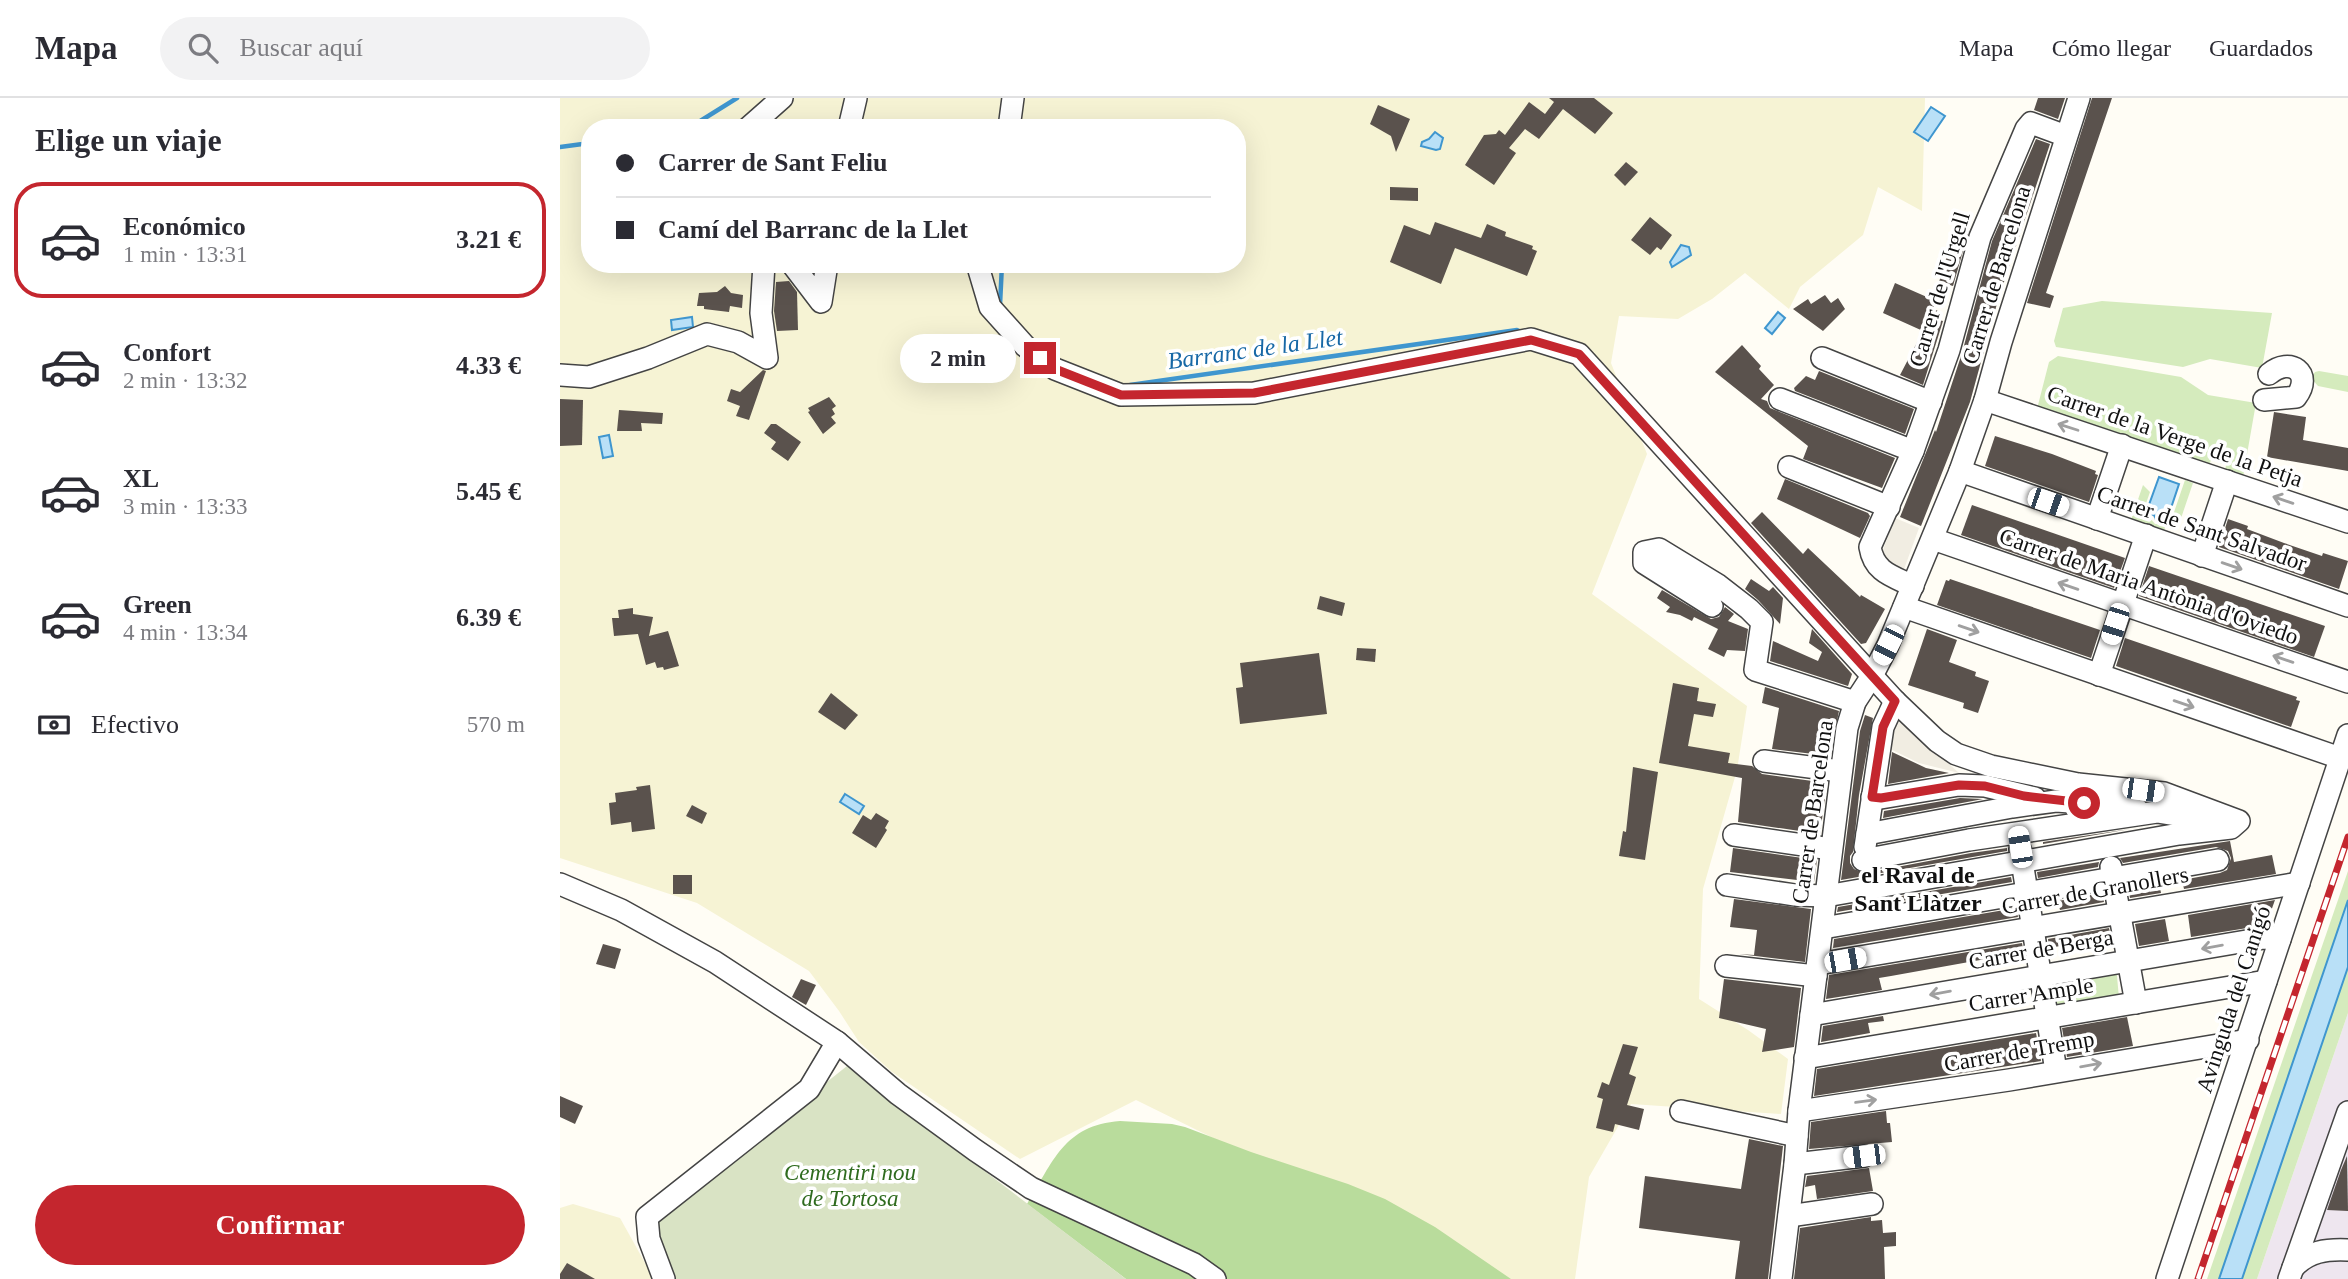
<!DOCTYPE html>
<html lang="es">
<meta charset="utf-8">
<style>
body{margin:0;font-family:"Times New Roman",serif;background:#f2f2f3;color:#2b2b33;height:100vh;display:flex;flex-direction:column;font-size:26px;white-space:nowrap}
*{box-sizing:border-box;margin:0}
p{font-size:23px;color:#7c7c81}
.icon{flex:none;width:38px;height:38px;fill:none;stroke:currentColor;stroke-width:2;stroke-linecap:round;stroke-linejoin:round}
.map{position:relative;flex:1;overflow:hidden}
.drawer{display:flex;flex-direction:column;background:#fff;width:560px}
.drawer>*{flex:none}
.banner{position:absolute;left:21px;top:21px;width:665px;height:154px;border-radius:28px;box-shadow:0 7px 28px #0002;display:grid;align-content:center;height:154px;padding:0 35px;background:#fff}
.end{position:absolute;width:32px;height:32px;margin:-16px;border:9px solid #c4262e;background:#fff;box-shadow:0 0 0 4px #fff}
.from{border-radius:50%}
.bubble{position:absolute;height:49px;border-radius:24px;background:#fff;box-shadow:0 7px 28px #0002;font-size:23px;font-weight:600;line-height:49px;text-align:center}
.car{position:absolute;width:21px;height:42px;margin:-21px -10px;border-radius:9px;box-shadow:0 0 5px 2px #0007;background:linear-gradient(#fff 24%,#345 0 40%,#fff 0 76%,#345 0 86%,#fff 0)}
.banner b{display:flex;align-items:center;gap:24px;height:66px;font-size:26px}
.banner b+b{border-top:2px solid #e1e1e2}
.banner i{width:18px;height:18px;background:#2b2b33}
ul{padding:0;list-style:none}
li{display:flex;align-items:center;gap:21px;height:116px;margin:0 14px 10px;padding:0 21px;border:4px solid transparent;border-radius:28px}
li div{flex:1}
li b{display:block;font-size:26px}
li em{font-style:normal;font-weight:600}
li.active{border-color:#c4262e}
li>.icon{width:63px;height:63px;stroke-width:1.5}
h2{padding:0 35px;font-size:32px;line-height:84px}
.pay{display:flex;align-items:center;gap:18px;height:77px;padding:0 35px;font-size:26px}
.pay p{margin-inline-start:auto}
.action{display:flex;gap:14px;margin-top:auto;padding:14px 35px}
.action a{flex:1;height:80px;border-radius:42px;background:#c4262e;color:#fff;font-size:28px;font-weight:600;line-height:80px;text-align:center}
header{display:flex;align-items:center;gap:42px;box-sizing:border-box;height:98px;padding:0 35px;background:#fff;border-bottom:2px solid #e1e1e2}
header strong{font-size:33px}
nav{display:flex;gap:38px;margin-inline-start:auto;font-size:24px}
.search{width:490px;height:63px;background:#f2f2f3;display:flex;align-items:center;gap:18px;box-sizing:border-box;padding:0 24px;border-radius:38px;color:#7c7c81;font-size:26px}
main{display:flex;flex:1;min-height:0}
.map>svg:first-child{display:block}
.industrial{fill:#eee6ef}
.farmland{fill:#f6f3d4;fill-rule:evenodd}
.green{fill:#d5ebbd}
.forest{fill:#b9dc9c}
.cemetery{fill:#d9e3c4}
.plaza{fill:#f1ede2}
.water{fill:#b9e0f7;stroke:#3f96cf;stroke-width:2}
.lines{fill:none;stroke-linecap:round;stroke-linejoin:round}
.stream{stroke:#3f96cf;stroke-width:4.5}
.building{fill:#5a524d}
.minor-casing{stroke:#444;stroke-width:24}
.minor{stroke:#fff;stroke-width:21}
.rail-casing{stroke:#c4262e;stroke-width:7}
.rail{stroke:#fff;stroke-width:4.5;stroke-dasharray:13;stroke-linecap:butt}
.oneway{stroke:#a0a0a0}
.route{stroke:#c4262e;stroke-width:9}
.labels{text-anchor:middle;stroke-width:7;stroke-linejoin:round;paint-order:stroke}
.street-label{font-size:23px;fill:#111;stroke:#fff}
.park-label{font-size:23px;font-style:italic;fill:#2f6b1f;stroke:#fff}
.water-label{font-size:24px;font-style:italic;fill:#1768a6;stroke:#fff}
.neighbourhood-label{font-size:24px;font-weight:bold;fill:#111;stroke:#fff}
</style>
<header>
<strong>Mapa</strong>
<div class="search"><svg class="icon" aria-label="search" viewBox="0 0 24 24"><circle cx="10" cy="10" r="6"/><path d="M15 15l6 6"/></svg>Buscar aquí</div>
<nav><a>Mapa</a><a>Cómo llegar</a><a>Guardados</a></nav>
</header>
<main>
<section class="drawer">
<h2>Elige un viaje</h2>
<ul>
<li class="active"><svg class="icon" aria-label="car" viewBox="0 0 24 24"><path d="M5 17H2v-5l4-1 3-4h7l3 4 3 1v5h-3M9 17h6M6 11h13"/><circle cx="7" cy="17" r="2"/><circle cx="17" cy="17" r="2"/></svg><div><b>Económico</b><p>1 min · 13:31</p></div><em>3.21 €</em></li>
<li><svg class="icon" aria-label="car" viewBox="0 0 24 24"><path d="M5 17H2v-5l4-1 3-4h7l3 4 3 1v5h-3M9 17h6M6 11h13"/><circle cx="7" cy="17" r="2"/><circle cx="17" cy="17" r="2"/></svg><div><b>Confort</b><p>2 min · 13:32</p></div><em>4.33 €</em></li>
<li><svg class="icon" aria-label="car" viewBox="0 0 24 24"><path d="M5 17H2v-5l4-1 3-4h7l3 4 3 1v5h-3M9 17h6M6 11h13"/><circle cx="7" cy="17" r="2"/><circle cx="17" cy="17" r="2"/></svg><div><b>XL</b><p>3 min · 13:33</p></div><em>5.45 €</em></li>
<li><svg class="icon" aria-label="car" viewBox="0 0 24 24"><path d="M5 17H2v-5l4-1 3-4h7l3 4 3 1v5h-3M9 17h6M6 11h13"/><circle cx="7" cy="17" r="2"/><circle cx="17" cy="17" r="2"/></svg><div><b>Green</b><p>4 min · 13:34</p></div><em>6.39 €</em></li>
</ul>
<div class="pay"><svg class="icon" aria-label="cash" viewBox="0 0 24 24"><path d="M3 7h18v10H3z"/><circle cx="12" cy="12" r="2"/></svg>Efectivo<p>570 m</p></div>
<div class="action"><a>Confirmar</a></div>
</section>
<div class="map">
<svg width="1788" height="1181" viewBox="0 0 1788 1181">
<rect width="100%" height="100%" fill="#fffdf5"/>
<polygon class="industrial" points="1788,915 1788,1181 1697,1181"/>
<g class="farmland">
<path d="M 0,0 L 1365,0 L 1362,113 L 1318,89 L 1303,137 L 1240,189 L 1229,211 L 1185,175 L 1152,201 L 1118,221 L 1059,218 L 1051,265 L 1087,356 L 1032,496 L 1187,608 L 1177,672 L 1143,791 L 1139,901 L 1188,932 L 1228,961 L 1221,1016 L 1071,1006 L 1029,1079 L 1015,1181 L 939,1181 L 576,1002 L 460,1061 L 332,974 L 299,944 L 279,913 L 249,873 L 137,805 L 0,760 ZM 30,30 L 677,30 L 677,166 L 30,166 Z"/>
<polygon points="13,1106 60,1120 94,1181 0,1181 0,1110"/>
</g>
<g class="green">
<polygon points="1542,203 1712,215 1702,270 1650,261 1623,269 1496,249 1494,243 1503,210"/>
<polygon points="1498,258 1621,279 1648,297 1696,305 1683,379 1665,373 1666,367 1651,362 1649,368 1477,311 1489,264"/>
<polygon points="1759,273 1788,278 1788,294 1758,288 1751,280 1755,274"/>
<polygon points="1625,382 1633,385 1617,432 1611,430 1612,427 1610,426"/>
<polygon points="1583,387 1590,394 1582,417 1590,420 1595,426 1606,426 1604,433 1571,422"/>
<polygon points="1788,773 1788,802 1659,1181 1647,1181"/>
<polygon points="1556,868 1559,900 1487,908 1483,878"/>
<polygon points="1788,869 1788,915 1697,1181 1682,1181"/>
</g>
<path class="forest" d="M 560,1023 L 612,1026 L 625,1029 L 691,1054 L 788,1086 L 825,1101 L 875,1129 L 951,1181 L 566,1181 L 467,1106 C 493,1064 504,1027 560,1023 Z"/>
<polygon class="cemetery" points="287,968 566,1181 112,1181 92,1123"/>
<g class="plaza">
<polygon points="1335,420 1359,430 1343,474 1323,462 1321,457"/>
<polygon points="1330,618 1352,633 1399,675 1359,665 1322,647"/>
</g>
<g class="water">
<polygon points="1371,9 1385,18 1368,43 1354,34"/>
<polygon points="875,34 883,40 880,51 876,52 861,48 862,44 869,41"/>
<polygon points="1121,147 1129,149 1131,157 1112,169 1110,164"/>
<polygon points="1218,214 1225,220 1212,236 1205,230"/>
<polygon points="132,219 133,229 112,232 111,222"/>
<polygon points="49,337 53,358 43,360 39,339"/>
<polygon points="1599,379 1619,386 1607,422 1600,420 1596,422 1594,417 1586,415"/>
<polygon points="285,696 304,708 299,716 280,704"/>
<polygon points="1788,802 1788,869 1682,1181 1659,1181"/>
</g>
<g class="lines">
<g class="stream">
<polyline points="129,30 177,0"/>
<polyline points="0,49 30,45"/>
<polyline points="440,207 442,166"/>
<polyline points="570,287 957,232 963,235"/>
</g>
</g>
<g class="building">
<polygon points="989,0 1034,0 1053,15 1035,36 1003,11 979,41 965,31 949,50 956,55 934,87 905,67 924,37 936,36 939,32 945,37 969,4 985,16 994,4"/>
<polygon points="1478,0 1505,0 1498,21 1474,12"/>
<polygon points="1532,0 1552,0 1486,195 1494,198 1490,210 1467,205"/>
<polygon points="818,7 850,21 836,54 831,38 810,26"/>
<polygon points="1476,41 1490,46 1438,202 1410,304 1361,428 1340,419 1375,332 1376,334 1402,255 1432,143"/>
<polygon points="1066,64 1078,74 1065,88 1054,77"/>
<polygon points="830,89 858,90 858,103 830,102"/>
<polygon points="1090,119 1112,137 1101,152 1097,149 1090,157 1071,142"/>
<polygon points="875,124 921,140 927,126 946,134 945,138 973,148 972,151 977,153 967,178 895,150 881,186 830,164 844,127 870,137"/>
<polygon points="1396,128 1409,132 1393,188 1379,184"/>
<polygon points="229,183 237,194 238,232 217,233 214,213 216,184"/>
<polygon points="1335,185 1376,203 1373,211 1378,213 1375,221 1383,223 1363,287 1340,277 1363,233 1323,215"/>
<polygon points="165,188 171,195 183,197 182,210 170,208 169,214 144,211 144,208 137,208 139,195 157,194"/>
<polygon points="1265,197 1271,205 1278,200 1285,211 1263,233 1233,211 1248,201 1251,206"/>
<polygon points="1182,247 1201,268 1199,271 1214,287 1201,301 1207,303 1210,310 1335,360 1322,390 1243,361 1248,348 1155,274"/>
<polygon points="203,272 206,273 189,322 176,318 180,308 167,303 171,291 180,294"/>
<polygon points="1259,273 1354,311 1345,336 1235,293 1234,290 1246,278 1255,282"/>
<polygon points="269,299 276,308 272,311 275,316 271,319 276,325 263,336 248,314 250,313 248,310"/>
<polygon points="0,301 23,302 22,347 0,348"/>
<polygon points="59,312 103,315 102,326 81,325 82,333 57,333"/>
<polygon points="1714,314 1746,319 1743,342 1788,350 1788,373 1707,359"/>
<polygon points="211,326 216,326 241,344 228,363 211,351 216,344 204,335"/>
<polygon points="1435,338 1492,356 1536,373 1535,376 1538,377 1529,404 1425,368"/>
<polygon points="1225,381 1308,415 1310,418 1300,440 1217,401"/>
<polygon points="1412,407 1565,460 1554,490 1401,437"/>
<polygon points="1202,414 1243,456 1248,450 1300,499 1301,497 1325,511 1306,545 1301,546 1191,425"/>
<polygon points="1668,421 1688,428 1687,431 1724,445 1762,458 1763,455 1788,463 1779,491 1659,449"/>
<polygon points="1589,468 1765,528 1754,559 1579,498"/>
<polygon points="1191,481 1209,493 1213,489 1223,500 1220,526 1198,502 1185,491"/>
<polygon points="1390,481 1540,532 1531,560 1377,507 1386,482 1389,483"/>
<polygon points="1102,492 1151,521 1159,519 1165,509 1174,516 1168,523 1188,531 1185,553 1167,552 1164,559 1148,551 1158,531 1134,519 1132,523 1120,517 1106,514 1110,509 1097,500"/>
<polygon points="760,498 785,505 782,518 757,511"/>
<polygon points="73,510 73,516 93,519 89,538 108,533 119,568 104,572 103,569 97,570 95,564 86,567 78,536 54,538 52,520 59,520 58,512"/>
<polygon points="1252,531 1292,576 1288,588 1210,563 1213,543 1258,563 1262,554 1249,545"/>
<polygon points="1367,531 1397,542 1389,564 1416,574 1415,578 1429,583 1418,615 1403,610 1404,605 1348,587"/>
<polygon points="1565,540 1737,599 1736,602 1740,603 1731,629 1556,568"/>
<polygon points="797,550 816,551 815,564 796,562"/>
<polygon points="759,555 767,616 680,626 676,590 683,589 680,565"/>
<polygon points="1113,585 1139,590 1137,603 1156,606 1153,619 1134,616 1128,648 1170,655 1168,665 1192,668 1202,676 1267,685 1260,736 1178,724 1182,680 1099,665"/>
<polygon points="1205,589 1279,613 1270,658 1212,651 1219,610 1202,605"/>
<polygon points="271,595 298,617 285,632 258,614"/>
<polygon points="1305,617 1313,620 1299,697 1293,754 1290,758 1290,765 1294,771 1305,775 1411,755 1447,750 1447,753 1281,782 1300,633"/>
<polygon points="1332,654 1366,670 1389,675 1328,686"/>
<polygon points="1073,669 1098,674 1085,762 1059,758 1063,733 1066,734"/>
<polygon points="90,687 95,731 72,734 71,724 51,727 49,705 56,704 55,695 77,692 76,689"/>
<polygon points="1400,700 1423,701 1323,720 1324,713"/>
<polygon points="132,707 147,715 142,726 126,718"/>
<polygon points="316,715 329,723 325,730 327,732 316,750 292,735 303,717 311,722"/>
<polygon points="1570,731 1483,746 1483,744"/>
<polygon points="1670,743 1674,764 1712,757 1716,776 1624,791 1622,782 1660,775 1667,772 1671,760 1668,753 1656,749 1563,765 1560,760"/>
<polygon points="1173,750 1257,762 1254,784 1170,774"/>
<polygon points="1539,764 1538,769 1478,780 1477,774"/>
<rect x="113" y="777" width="19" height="19"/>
<polygon points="1451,779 1452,784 1277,814 1278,809"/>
<polygon points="1599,785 1601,795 1570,800 1568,791"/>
<polygon points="1542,795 1544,804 1500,812 1498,803"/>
<polygon points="1174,801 1251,811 1245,864 1179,856 1194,857 1197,832 1170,829"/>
<polygon points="1715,802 1706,827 1631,839 1628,817"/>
<polygon points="1456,810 1458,819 1273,850 1274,841"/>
<polygon points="1605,821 1609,843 1579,848 1575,826"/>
<polygon points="1549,830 1551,839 1489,850 1488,841"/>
<polygon points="1462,845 1465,862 1449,864 1448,857 1331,878 1319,880 1322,892 1266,901 1269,877"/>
<polygon points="43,846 61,851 55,871 36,866"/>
<polygon points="241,881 256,887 246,907 232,899"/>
<polygon points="1164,881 1241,890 1234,949 1202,954 1206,931 1159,920"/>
<polygon points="1323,918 1324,923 1308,925 1310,935 1261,944 1263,928"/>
<polygon points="1567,919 1573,948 1507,959 1502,930"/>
<polygon points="1476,935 1481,963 1254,998 1257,971"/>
<polygon points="1063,946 1078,949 1069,976 1076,979 1067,1007 1084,1011 1079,1032 1055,1026 1053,1034 1036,1030 1043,1001 1037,999 1042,984 1049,987"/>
<polygon points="0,998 23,1008 15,1026 0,1019"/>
<polygon points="1326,1013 1327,1025 1330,1025 1332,1044 1249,1051 1251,1024"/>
<polygon points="1189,1041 1223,1048 1208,1181 1175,1181 1180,1143 1079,1130 1085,1078 1181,1091"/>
<polygon points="1787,1058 1788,1113 1767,1112 1781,1072"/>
<polygon points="1309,1070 1313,1093 1257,1101 1255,1087 1245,1089 1247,1078"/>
<polygon points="1311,1119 1311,1123 1322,1122 1323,1135 1336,1134 1336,1148 1324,1149 1325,1181 1234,1181 1240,1130"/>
<polygon points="7,1165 35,1181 0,1181 0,1176"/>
</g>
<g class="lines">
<defs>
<g id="minor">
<polyline points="188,30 222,0"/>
<polyline points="289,30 296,0"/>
<polyline points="449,30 453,0"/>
<polyline points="232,166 261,204 267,166"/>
<polyline points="420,166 419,172 430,209 465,248 495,271 561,297 694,295 971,241 1019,256 1335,603 1377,643 1396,656 1431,668 1518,686 1604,695 1679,723 1671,730 1619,736 1266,798 1235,797 1167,787"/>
<polyline points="1262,260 1371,304"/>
<polyline points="0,277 29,279 88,260 147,236 178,244 207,260 201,215 204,166"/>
<polyline points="1220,301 1353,353"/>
<polyline points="1425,302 1788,424"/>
<path d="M 1704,302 L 1736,299 C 1754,275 1730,258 1709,276"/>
<polyline points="1229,369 1329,409"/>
<polyline points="1400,373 1788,508"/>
<polyline points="1537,421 1562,347"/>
<polyline points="1373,441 1788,584"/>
<polyline points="1642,458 1667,383"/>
<path d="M 1353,488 C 1332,478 1314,474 1310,449 L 1353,353 L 1389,252 L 1420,139 L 1466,31 L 1471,25 L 1506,38"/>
<polyline points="1152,508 1084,465 1084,454 1099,451 1158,487 1189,511 1202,524 1195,572 1295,604"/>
<polyline points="1344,509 1780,660"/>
<polyline points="1539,577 1586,437"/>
<polyline points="1204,663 1280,673"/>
<polyline points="1312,699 1321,700 1399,687 1425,688 1475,700"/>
<polyline points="1307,736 1452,709 1496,703 1552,707 1578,712"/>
<polyline points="1174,737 1271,751"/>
<polyline points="1305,749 1323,629 1335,603"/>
<polyline points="1460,751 1496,973"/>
<polyline points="1303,762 1409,742 1597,714 1616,717 1652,731"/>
<polyline points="1551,769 1576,905"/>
<polyline points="0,786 61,812 155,864 277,944 338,996 415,1052 471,1090 634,1166 655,1181"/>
<polyline points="1263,830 1658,762"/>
<polyline points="1258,866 1739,785"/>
<polyline points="1166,868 1256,878"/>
<polyline points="1251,917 1704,840 1720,841"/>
<polyline points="1245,960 1706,883"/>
<polyline points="1121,1013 1237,1038"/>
<polyline points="1239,1013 1449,982 1688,942"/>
<polyline points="1235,1066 1304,1058"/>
<polyline points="1229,1118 1312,1106"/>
<path d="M 1733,1170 C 1748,1153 1767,1151 1788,1152"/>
<polyline points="104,1181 89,1141 87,1119 249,991 277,944"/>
<polyline points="1221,1181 1235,1066 1239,1013 1287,630 1295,604 1312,578 1328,547 1400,373 1425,302 1441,244 1519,0"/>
<polyline points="1607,1181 1788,637"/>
<polyline points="1729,1181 1788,1014"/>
</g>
</defs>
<use href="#minor" class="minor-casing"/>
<use href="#minor" class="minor"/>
<defs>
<polyline id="rail" points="1638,1181 1788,739"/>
</defs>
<use href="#rail" class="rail-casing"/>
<use href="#rail" class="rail"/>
</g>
<defs><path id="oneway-shaft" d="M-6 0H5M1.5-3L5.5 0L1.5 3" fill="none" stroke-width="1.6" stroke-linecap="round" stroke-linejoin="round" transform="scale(1.75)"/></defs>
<g class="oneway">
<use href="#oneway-shaft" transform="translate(1508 329) rotate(-162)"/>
<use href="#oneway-shaft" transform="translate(1723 402) rotate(-161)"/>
<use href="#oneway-shaft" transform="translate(1672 468) rotate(19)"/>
<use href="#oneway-shaft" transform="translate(1508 488) rotate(-161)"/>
<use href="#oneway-shaft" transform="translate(1409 531) rotate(19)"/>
<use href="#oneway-shaft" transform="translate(1723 561) rotate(-161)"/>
<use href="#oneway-shaft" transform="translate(1624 606) rotate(19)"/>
<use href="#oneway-shaft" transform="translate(1652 849) rotate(170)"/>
<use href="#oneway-shaft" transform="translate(1380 895) rotate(170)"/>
<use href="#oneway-shaft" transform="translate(1531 967) rotate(-10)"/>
<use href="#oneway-shaft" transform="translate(1306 1003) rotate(-8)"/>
</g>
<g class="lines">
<polyline class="route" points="480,260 495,271 561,297 694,295 971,242 1019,256 1335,603 1323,629 1312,699 1321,700 1399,687 1425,688 1464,698 1524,705"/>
</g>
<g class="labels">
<g class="street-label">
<text transform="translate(1436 177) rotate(-73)" y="8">Carrer de Barcelona</text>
<text transform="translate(1379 191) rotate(-73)" y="8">Carrer de l'Urgell</text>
<text transform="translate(1615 338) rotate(19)" y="8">Carrer de la Verge de la Petja</text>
<text transform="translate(1642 430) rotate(19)" y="8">Carrer de Sant Salvador</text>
<text transform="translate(1589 488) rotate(19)" y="8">Carrer de Maria Antònia d'Oviedo</text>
<text transform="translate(1252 714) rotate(-82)" y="8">Carrer de Barcelona</text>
<text transform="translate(1535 792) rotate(-10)" y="8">Carrer de Granollers</text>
<text transform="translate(1481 851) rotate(-10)" y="8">Carrer de Berga</text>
<text transform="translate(1471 896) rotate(-9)" y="8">Carrer Ample</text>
<text transform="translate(1673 901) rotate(-72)" y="8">Avinguda del Canigó</text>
<text transform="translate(1459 953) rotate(-10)" y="8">Carrer de Tremp</text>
</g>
<g class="park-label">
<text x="290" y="1082">Cementiri nou<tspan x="290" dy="26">de Tortosa</tspan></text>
</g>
<g class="water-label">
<text transform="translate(695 251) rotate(-8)" y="8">Barranc de la Llet</text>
</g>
<g class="neighbourhood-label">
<text x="1358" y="785">el Raval de<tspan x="1358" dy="28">Sant Llàtzer</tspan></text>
</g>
</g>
</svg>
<i class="end from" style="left:1524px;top:705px"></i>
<i class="end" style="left:480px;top:260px"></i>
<div class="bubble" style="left:340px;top:236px;width:116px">2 min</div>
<i class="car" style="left:1488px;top:404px;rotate:109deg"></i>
<i class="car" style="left:1555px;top:526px;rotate:198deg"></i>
<i class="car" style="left:1328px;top:547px;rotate:207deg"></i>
<i class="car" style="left:1583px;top:692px;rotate:98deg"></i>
<i class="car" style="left:1460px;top:749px;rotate:351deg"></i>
<i class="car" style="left:1285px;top:862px;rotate:80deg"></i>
<i class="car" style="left:1304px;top:1058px;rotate:263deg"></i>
<div class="banner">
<b><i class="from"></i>Carrer de Sant Feliu</b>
<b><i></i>Camí del Barranc de la Llet</b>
</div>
</div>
</main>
